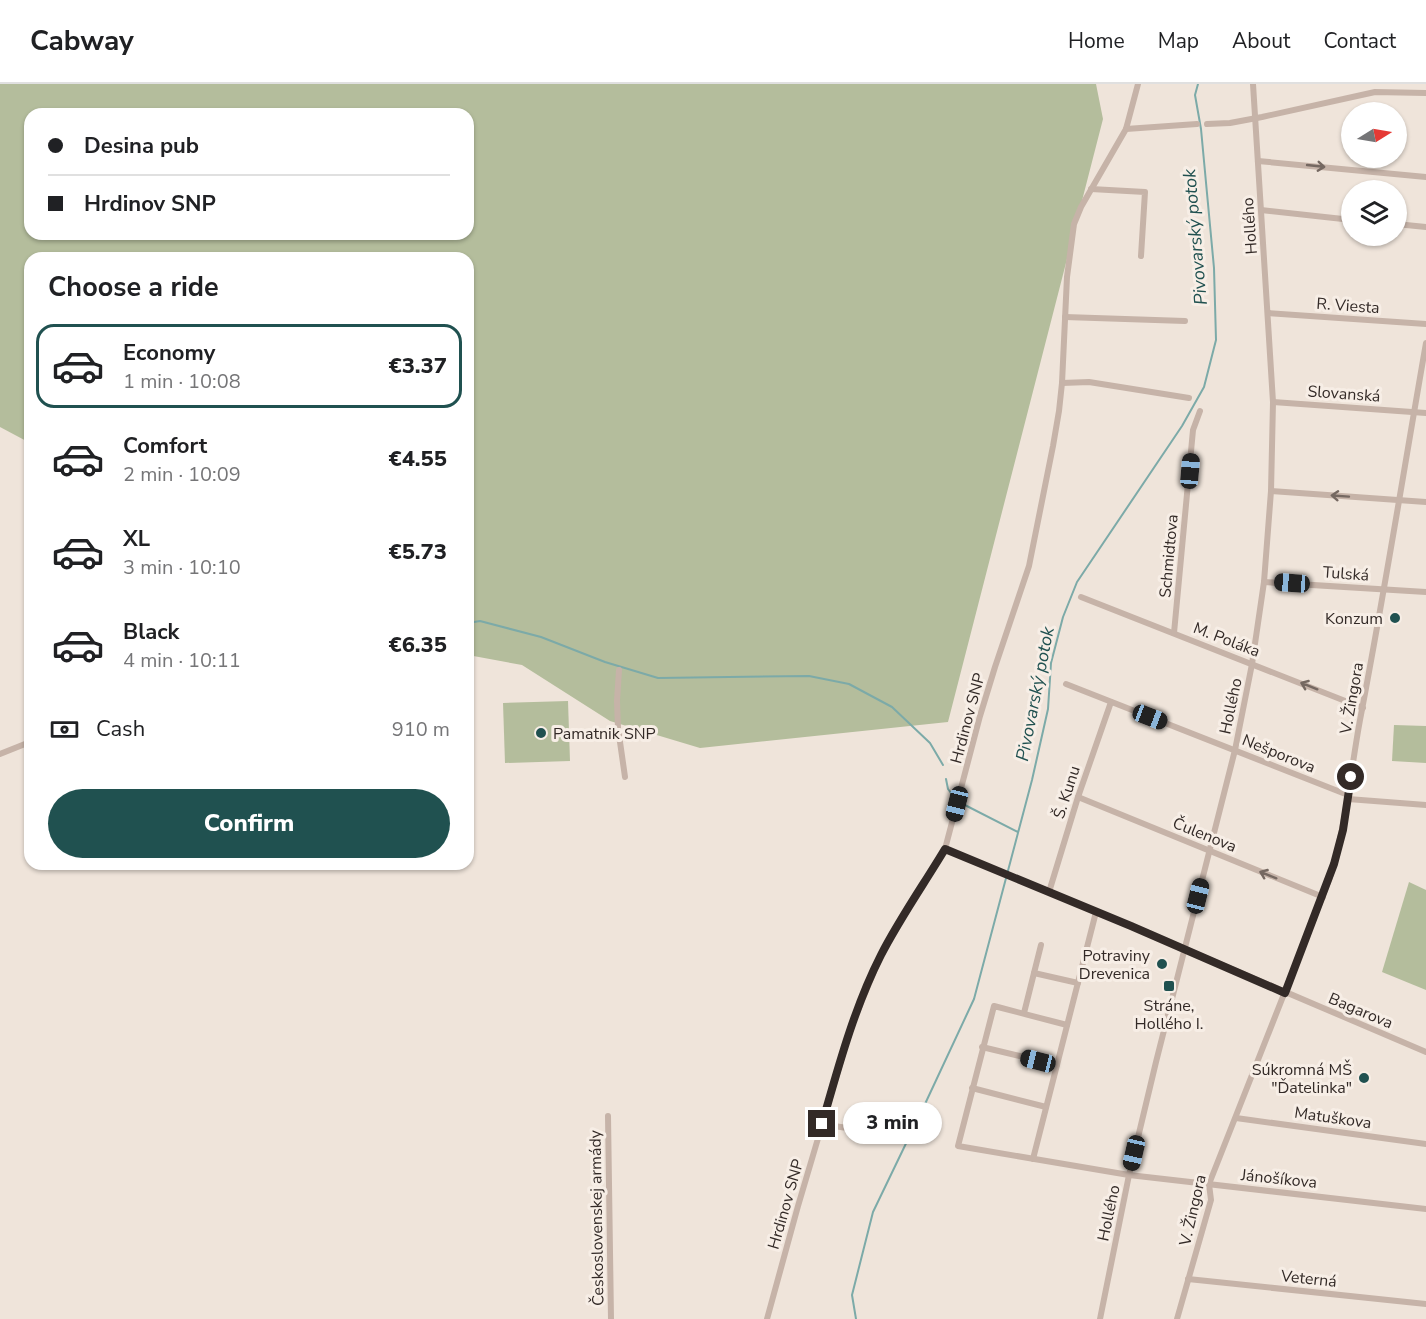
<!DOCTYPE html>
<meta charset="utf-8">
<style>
body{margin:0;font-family:"Nunito Sans",sans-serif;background:#f2f2f2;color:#202124;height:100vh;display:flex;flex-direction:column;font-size:22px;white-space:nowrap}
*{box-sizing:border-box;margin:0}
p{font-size:20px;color:#757577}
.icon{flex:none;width:33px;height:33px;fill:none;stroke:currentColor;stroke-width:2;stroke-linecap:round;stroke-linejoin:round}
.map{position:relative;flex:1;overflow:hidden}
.drawer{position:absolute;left:24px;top:168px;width:450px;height:618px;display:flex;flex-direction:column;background:#fff;border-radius:18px;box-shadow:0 2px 4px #0004}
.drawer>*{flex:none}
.banner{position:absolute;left:24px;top:24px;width:450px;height:132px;border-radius:18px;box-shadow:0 2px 4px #0004;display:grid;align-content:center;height:132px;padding:0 24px;background:#fff}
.needle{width:39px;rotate:79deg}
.controls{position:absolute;left:1341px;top:18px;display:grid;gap:12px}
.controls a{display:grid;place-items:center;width:66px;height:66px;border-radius:50%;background:#fff;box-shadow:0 2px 4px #0004;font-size:30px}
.end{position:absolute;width:27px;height:27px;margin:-14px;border:8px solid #332a27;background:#fff;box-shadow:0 0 0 3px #fff}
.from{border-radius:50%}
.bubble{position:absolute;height:42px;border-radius:21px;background:#fff;box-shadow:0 2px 4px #0004;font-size:20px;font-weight:800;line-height:42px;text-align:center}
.car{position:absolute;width:18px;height:36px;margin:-18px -9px;border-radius:8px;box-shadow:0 0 4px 2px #0007;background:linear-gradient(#222 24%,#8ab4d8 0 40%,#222 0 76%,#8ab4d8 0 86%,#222 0)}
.banner b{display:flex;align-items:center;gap:21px;height:57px;font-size:22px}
.banner b+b{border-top:2px solid #e0e0e0}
.banner i{width:15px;height:15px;background:#202124}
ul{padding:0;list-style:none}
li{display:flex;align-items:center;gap:18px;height:84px;margin:0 12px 9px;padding:0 12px;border:3px solid transparent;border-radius:18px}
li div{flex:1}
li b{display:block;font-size:22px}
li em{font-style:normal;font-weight:800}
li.selected{border-color:#205150}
li>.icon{width:54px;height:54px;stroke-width:1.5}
h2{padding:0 24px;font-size:27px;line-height:72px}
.pay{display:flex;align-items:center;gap:15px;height:66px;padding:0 24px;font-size:22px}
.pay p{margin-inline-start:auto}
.action{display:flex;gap:12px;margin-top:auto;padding:12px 24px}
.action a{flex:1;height:69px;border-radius:36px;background:#205150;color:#fff;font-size:24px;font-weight:800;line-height:69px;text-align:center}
header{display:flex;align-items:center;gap:36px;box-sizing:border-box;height:84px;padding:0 30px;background:#fff;border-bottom:2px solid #e0e0e0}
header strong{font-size:28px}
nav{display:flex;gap:33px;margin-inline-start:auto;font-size:21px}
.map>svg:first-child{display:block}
.green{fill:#b4bd9c;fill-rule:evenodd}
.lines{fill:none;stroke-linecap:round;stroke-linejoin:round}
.stream{stroke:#7caaa8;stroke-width:2}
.minor{stroke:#c6b3a8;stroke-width:6}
.oneway{stroke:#756861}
.route{stroke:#332a27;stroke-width:8}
.poi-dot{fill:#205150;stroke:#f7eee6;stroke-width:2}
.labels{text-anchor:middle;stroke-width:6;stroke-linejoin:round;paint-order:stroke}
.street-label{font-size:16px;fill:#332a27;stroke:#f7eee6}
.poi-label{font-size:16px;fill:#332a27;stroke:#f7eee6;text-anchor:end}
.water-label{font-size:18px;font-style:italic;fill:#205150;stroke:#f7eee6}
</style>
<header>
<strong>Cabway</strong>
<nav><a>Home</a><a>Map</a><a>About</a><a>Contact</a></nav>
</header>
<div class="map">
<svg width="1426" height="1235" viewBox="0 0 1426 1235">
<rect width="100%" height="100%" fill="#efe4da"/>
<g class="green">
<path d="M 0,0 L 1096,0 L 1103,35 L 948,638 L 700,664 L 610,637 L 522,581 L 468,571 L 468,174 L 30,174 L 30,359 L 0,343 ZM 30,30 L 468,30 L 468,150 L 30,150 Z"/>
<polygon points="568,617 570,677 505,679 503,619"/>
<polygon points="1394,641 1426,642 1426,679 1392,677"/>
<polygon points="1409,798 1426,806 1426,906 1382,888"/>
</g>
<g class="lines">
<g class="stream">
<polyline points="468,539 480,537 541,553 605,578 658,594 809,592 849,600 892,623 930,659 943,681"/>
<polyline points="946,695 948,705 957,717 1018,748"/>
<polyline points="856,1235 852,1211 873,1128 925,1020 974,915 1032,696 1048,625 1051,579 1063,533 1077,498 1182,342 1204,303 1216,256 1214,184 1201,45 1195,11 1198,0"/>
</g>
<g class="minor">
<polyline points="1207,40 1230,39 1262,33 1375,8 1426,9"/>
<polyline points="1126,45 1197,40"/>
<polyline points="1258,77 1426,93"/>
<polyline points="1091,105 1145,108 1141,172"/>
<polyline points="1261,126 1352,136"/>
<polyline points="1396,140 1426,143"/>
<polyline points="1268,229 1426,240"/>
<polyline points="1065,233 1185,237"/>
<polyline points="1062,299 1089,298 1189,314"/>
<polyline points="1273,318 1426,329"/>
<polyline points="1271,407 1426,418"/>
<polyline points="1264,498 1426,508"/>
<polyline points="1081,513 1363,624"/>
<polyline points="1174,549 1193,346 1200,327"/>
<polyline points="619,586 617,617 618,644 625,693"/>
<polyline points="1066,600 1348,711"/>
<polyline points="0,670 30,658"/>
<polyline points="1078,713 1323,813"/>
<polyline points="1348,715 1426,721"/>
<polyline points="945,765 1131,842 1426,968"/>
<polyline points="1049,808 1078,713 1111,618"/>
<polyline points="1034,889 1078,899"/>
<polyline points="1024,929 1041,861"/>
<polyline points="1067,941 994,922 958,1062 1129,1091 1426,1125"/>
<polyline points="982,963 1057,981"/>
<polyline points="972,1004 1046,1023"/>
<polyline points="608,1032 611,1235"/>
<polyline points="1236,1034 1426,1060"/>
<polyline points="822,1040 890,1051 904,1049"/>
<polyline points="1033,1075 1096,828"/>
<polyline points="1188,1195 1426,1220"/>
<polyline points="767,1235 798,1122 851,943 880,873 892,850 945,765 980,632 995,583 1029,482 1053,362 1059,327 1062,299 1067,193 1074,140 1081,123 1126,45 1138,0"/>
<polyline points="1100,1235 1129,1091 1156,978 1235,666 1252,580 1264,498 1271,407 1273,318 1253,0"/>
<path d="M 1177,1235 L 1211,1116 L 1209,1100 L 1329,796 C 1346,744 1350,690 1360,636 C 1384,511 1404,385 1426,259"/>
</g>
</g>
<defs><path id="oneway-shaft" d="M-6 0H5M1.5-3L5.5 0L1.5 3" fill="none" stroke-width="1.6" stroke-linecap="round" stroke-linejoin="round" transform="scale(1.5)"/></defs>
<g class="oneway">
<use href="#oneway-shaft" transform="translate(1316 82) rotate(6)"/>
<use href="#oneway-shaft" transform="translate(1340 412) rotate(-176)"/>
<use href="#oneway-shaft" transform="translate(1309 602) rotate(-158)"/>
<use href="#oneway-shaft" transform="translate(1268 791) rotate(-158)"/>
</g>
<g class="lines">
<path class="route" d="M 822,1040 C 838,984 854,924 881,871 C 900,834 924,800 945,765 L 1131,842 L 1285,909 L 1334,780 L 1343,746 L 1351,693"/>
</g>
<g class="poi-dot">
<circle cx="1395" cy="534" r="6"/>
<circle cx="541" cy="649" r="6"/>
<circle cx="1162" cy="880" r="6"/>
<rect x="1163" y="896" width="12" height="12" rx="3"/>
<circle cx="1364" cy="994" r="6"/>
</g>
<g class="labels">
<g class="street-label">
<text transform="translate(1249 142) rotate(-94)" y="6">Hollého</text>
<text transform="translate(1348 221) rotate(4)" y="6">R. Viesta</text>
<text transform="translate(1344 309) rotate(4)" y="6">Slovanská</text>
<text transform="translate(1168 472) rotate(-85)" y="6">Schmidtova</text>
<text transform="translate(1346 489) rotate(4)" y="6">Tulská</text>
<text transform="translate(1227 555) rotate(21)" y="6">M. Poláka</text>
<text transform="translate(1351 614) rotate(-80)" y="6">V. Žingora</text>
<text transform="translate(1230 622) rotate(-78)" y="6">Hollého</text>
<text transform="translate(967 634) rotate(-75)" y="6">Hrdinov SNP</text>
<text transform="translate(1279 669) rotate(22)" y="6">Nešporova</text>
<text transform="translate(1066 708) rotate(-72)" y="6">Š. Kunu</text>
<text transform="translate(1205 750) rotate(22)" y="6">Čulenova</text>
<text transform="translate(1361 926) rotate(23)" y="6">Bagarova</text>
<text transform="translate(1333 1033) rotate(8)" y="6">Matuškova</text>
<text transform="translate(1279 1094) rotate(6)" y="6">Jánošíkova</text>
<text transform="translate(785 1120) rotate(-74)" y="6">Hrdinov SNP</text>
<text transform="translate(1192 1126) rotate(-77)" y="6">V. Žingora</text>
<text transform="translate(1108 1129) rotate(-78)" y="6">Hollého</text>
<text transform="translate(596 1134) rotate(-91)" y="6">Československej armády</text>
<text transform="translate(1309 1194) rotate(6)" y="6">Veterná</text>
</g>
<g class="poi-label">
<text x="1383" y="540">Konzum</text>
<text x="553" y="655" text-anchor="start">Pamatnik SNP</text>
<text x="1150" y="877">Potraviny<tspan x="1150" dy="18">Drevenica</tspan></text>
<text x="1169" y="927" text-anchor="middle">Stráne,<tspan x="1169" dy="18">Hollého I.</tspan></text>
<text x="1352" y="991">Súkromná MŠ<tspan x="1352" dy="18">"Ďatelinka"</tspan></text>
</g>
<g class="water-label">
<text transform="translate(1195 153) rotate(-95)" y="6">Pivovarský potok</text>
<text transform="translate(1035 610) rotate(-79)" y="6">Pivovarský potok</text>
</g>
</g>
</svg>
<div class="controls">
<a><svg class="needle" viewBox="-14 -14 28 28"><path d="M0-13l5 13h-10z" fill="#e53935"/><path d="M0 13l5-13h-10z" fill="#757577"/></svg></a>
<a><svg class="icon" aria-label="layers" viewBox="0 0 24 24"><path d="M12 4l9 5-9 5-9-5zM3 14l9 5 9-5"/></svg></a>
</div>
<i class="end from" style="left:1351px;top:693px"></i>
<i class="end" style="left:822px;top:1040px"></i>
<div class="bubble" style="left:843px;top:1018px;width:99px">3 min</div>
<i class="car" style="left:1190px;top:387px;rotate:5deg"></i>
<i class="car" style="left:1292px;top:499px;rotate:274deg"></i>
<i class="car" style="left:1150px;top:633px;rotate:111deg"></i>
<i class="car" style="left:957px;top:720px;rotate:194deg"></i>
<i class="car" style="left:1198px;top:812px;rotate:14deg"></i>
<i class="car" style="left:1038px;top:977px;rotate:284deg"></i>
<i class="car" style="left:1134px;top:1069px;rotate:193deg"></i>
<div class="banner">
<b><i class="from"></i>Desina pub</b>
<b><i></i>Hrdinov SNP</b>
</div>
<section class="drawer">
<h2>Choose a ride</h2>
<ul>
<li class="selected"><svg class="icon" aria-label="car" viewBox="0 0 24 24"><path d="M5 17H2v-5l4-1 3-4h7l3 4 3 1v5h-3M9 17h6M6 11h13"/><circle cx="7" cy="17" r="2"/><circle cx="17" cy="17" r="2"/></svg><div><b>Economy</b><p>1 min · 10:08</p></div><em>€3.37</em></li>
<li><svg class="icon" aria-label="car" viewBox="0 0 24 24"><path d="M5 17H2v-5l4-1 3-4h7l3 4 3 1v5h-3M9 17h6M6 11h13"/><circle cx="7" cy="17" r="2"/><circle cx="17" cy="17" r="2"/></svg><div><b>Comfort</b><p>2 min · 10:09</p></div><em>€4.55</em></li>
<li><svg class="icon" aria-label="car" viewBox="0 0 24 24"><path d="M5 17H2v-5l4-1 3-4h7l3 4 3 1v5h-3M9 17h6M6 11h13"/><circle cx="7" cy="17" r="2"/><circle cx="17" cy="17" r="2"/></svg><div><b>XL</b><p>3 min · 10:10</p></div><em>€5.73</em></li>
<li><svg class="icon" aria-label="car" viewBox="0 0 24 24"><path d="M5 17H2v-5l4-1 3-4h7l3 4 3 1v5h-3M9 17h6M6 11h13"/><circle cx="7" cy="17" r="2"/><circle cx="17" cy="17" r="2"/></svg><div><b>Black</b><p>4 min · 10:11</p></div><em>€6.35</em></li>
</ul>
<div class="pay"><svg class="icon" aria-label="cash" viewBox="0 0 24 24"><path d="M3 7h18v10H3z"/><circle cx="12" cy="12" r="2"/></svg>Cash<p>910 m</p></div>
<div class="action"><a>Confirm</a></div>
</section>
</div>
